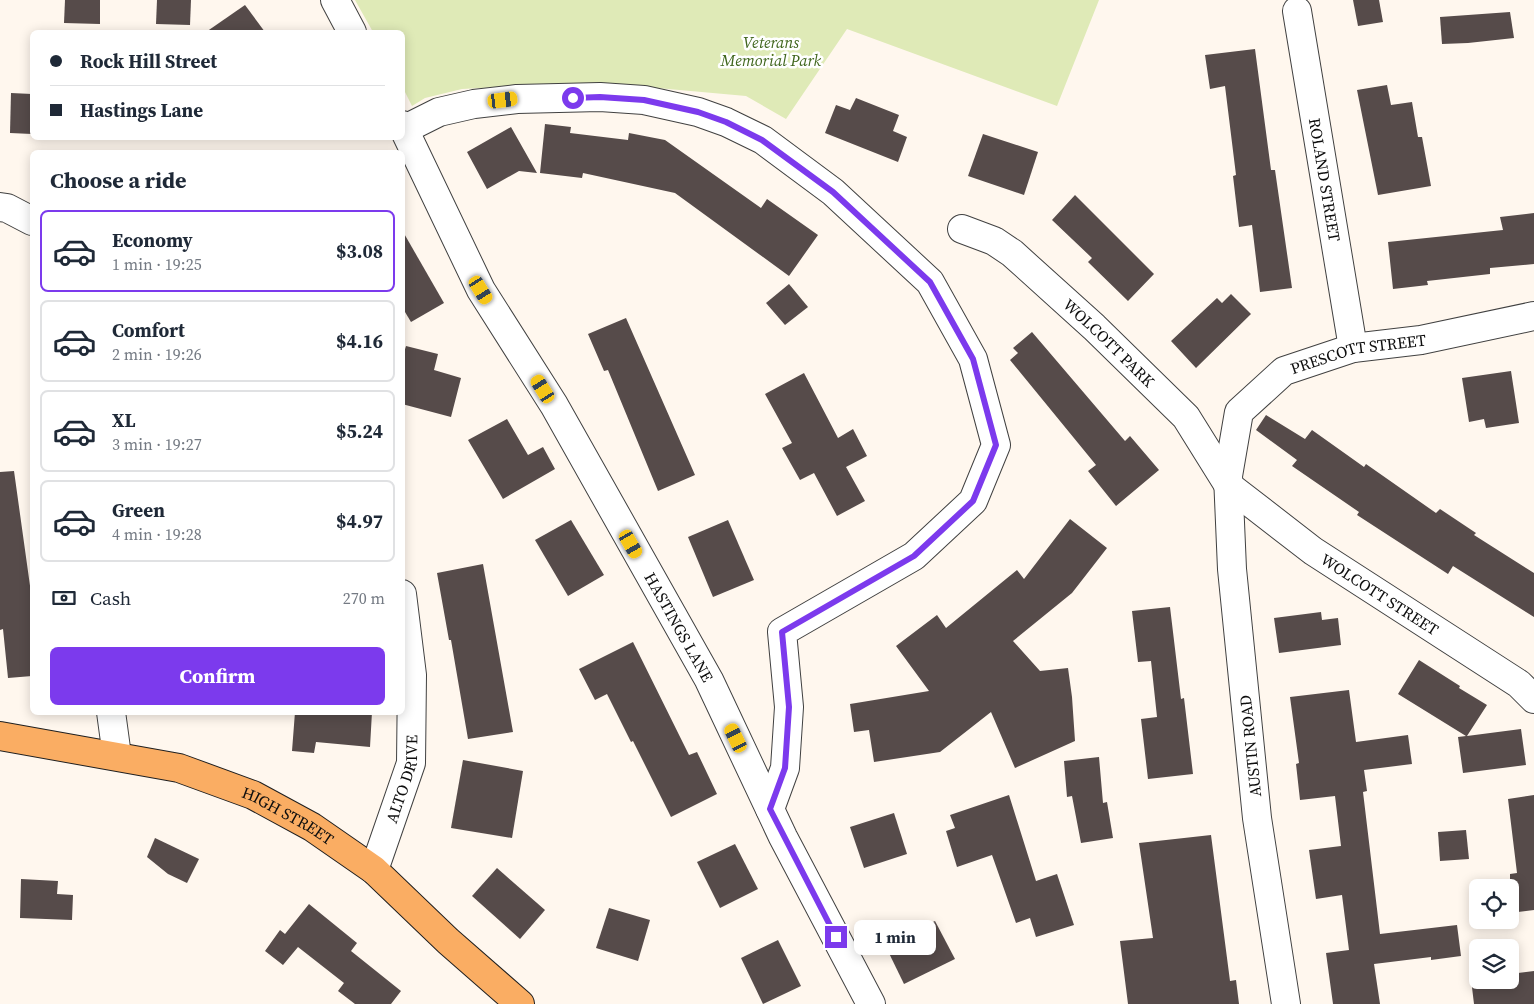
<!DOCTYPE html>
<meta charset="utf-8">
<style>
body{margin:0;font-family:"Source Serif 4",serif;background:#f2f2f3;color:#1f2937;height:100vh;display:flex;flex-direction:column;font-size:19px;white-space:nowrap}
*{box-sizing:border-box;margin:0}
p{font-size:16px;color:#747a83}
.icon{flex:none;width:28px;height:28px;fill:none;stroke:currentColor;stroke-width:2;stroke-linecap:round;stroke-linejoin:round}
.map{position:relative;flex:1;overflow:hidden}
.details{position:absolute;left:30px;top:150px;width:375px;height:565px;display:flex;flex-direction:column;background:#fff;border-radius:8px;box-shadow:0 2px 12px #0003}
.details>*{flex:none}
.guide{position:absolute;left:30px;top:30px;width:375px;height:110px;border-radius:8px;box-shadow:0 2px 12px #0003;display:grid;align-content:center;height:110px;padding:0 20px;background:#fff}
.buttons{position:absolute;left:1469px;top:879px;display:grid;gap:10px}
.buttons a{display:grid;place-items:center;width:50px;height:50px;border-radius:8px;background:#fff;box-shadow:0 2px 12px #0003;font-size:25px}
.end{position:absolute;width:22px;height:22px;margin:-11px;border:6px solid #7c3aed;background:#fff;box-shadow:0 0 0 2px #fff}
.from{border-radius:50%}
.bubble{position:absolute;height:35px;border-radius:8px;background:#fff;box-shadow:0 2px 12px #0003;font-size:16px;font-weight:700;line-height:35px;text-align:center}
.car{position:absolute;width:15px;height:30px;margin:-15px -8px;border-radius:6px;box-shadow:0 0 4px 1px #0007;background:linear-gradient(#f5c518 24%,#345 0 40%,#f5c518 0 76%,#345 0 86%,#f5c518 0)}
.guide b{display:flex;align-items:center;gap:18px;height:48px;font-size:19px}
.guide b+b{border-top:1px solid #e0e1e3}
.guide i{width:12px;height:12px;background:#1f2937}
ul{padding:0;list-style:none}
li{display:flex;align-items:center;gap:15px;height:82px;margin:0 10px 8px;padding:0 10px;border:2px solid #e0e1e3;border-radius:8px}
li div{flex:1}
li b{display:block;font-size:19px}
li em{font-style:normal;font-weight:700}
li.current{border-color:#7c3aed}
li>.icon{width:45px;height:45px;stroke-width:1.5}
h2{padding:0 20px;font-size:22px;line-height:60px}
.pay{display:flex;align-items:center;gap:12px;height:55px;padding:0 20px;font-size:19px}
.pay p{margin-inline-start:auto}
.primary-button{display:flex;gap:10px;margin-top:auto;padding:10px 20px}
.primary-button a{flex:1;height:58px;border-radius:8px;background:#7c3aed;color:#fff;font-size:20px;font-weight:700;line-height:58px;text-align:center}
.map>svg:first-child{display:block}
.green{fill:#dfeab7}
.building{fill:#564b4a}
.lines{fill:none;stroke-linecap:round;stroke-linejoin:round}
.street-casing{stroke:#414141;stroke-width:30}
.primary-casing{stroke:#1f1f1f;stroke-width:30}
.street{stroke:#fff;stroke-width:28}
.primary{stroke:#faad63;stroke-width:28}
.route{stroke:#7c3aed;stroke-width:6}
.labels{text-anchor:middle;stroke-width:5;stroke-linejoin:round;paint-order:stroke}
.park-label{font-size:16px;font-style:italic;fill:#40661d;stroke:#fff}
.street-label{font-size:16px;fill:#0e0e0e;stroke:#fff}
</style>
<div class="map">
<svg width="1534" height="1004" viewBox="0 0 1534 1004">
<rect width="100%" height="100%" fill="#fff7ee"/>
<polygon class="green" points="355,0 1099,0 1057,106 847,29 786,119 746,96 635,86 522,86 462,89 425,98 412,106 403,88 402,32 373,32"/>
<g class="building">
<polygon points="65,0 100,0 100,24 64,23"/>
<polygon points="157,0 191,0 190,25 156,24"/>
<polygon points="1353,0 1379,0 1383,22 1358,26"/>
<polygon points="245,5 265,32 206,32"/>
<polygon points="1510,12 1514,38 1468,43 1442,44 1440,17"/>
<polygon points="1255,49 1271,170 1275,170 1292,288 1260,292 1252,225 1239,227 1233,176 1236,175 1225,86 1210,89 1205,55"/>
<polygon points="1387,85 1391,105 1412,102 1418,137 1422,137 1431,186 1378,195 1357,90"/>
<polygon points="11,93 32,94 32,134 10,133"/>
<polygon points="856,98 899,115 893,131 907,137 898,162 825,133 836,105 850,110"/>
<polygon points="545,124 571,127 570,133 628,140 629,133 665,140 761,208 767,199 818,235 789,276 675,193 583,173 582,178 540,173"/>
<polygon points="511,127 537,173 519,171 487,189 467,152"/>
<polygon points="983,134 1038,152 1024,195 968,176"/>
<polygon points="1075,195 1154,274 1128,301 1088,262 1092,258 1052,220"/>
<polygon points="1534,213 1534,264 1490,268 1490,274 1427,281 1428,285 1393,289 1388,242 1503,230 1500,217"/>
<polygon points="402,230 444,303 411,322 402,307"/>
<polygon points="789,284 808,307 785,325 766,303"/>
<polygon points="1231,294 1251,314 1196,368 1171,341 1217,298 1222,303"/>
<polygon points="626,318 695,475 658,491 608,370 604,371 588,334"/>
<polygon points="1032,332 1125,441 1130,436 1159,470 1116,506 1088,471 1096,465 1010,360 1018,353 1013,348"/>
<polygon points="406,346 438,354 434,370 461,378 451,417 402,404 402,359"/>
<polygon points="1511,371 1519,423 1486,428 1484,419 1469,422 1462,378"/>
<polygon points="804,373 838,438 853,429 867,456 846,467 865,501 837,516 814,473 800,480 782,448 792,443 765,394"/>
<polygon points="1266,415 1305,439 1312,430 1364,467 1366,464 1436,513 1440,509 1476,533 1474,535 1534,573 1534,617 1453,566 1448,574 1357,515 1359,512 1292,466 1297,460 1256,430"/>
<polygon points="507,419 528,455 543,447 555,469 503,499 468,440"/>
<polygon points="14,471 32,600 32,676 8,678 3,629 0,630 0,472"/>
<polygon points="1070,519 1107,548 1072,593 1013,641 1040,671 1068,668 1072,697 1075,741 1015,768 991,712 940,752 874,762 869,730 854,732 850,704 929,691 896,646 937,615 946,628 1017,570 1024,579"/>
<polygon points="571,520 604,575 568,596 535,540"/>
<polygon points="728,520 754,580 713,597 688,537"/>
<polygon points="483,564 513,732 468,739 451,640 449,640 437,573"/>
<polygon points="1170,607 1181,699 1184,698 1193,774 1148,779 1141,719 1157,717 1151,661 1138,662 1132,611"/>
<polygon points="1321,612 1322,620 1338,618 1341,645 1279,653 1274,618"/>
<polygon points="633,642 689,755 697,752 717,794 671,817 633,741 631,742 607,694 595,700 579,669"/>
<polygon points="1419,660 1460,686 1459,688 1487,705 1467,736 1521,729 1526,765 1463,773 1458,737 1466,736 1398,694"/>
<polygon points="1349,690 1356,742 1408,735 1412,764 1364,770 1367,791 1363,792 1380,934 1457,925 1461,956 1431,960 1431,957 1374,964 1380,1004 1333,1004 1326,953 1349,950 1342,895 1316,899 1309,850 1341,846 1335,796 1300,800 1296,764 1299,763 1290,697"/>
<polygon points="295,712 372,712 370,747 316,742 314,753 292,751"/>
<polygon points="1099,757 1103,803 1107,802 1113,838 1081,843 1072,796 1067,797 1064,761"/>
<polygon points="463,760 523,771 512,838 451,828"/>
<polygon points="1009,795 1036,881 1057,874 1074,925 1036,937 1030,918 1016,923 992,855 957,867 946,831 955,828 950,815"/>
<polygon points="1534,795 1534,910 1510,913 1510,874 1517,873 1508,799"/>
<polygon points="894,813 907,854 864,868 850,827"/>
<polygon points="1466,830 1469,859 1440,861 1438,832"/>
<polygon points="1211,835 1230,981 1236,980 1239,1004 1128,1004 1120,941 1153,938 1139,843"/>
<polygon points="155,838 199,859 187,883 168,874 147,857"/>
<polygon points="735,844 758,889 720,908 697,862"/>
<polygon points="497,868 545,910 520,939 472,896"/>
<polygon points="21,879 58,881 57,894 73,895 72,920 20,918"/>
<polygon points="309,904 357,943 351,951 401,991 391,1004 355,1004 338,991 344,983 298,947 283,965 265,951 280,930 285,934"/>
<polygon points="609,908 650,920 638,961 596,948"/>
<polygon points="935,921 955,959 904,984 885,945"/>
<polygon points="778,940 801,986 763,1004 741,958"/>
<polygon points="1534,971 1534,1004 1474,1004 1471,979 1510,980 1510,974"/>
</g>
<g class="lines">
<defs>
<g id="street">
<polyline points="335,0 352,32"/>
<path id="s1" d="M 1297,11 L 1353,348"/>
<path id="s2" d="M 402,125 L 481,290 L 554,405 L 709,680 L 783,837 L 871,1004"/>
<polyline points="405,129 439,112 474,104 517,99 600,97 644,100 698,112 726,122 763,140 833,192 930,282 973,359 996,445 973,501 914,556 782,632 789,707 785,768 770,809"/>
<polyline points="0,207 7,208 32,221"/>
<path id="s3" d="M 962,229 L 994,241 L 1012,253 L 1094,327 L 1186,417 L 1229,486 L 1313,551 L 1519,684 L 1534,699"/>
<polyline points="111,712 117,756"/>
<path id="s4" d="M 374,870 L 411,763 L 412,675 L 402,594"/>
<path id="s5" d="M 1286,1004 L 1257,818 L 1232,569 L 1228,476 L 1239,412 L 1284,371 L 1353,348 L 1421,340 L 1534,316"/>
</g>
<g id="primary">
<path id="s6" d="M 0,736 L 179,768 L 253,795 L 312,827 L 374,870 L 448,941 L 520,1004"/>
</g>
</defs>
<use href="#street" class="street-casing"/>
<use href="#primary" class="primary-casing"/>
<use href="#street" class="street"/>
<use href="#primary" class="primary"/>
</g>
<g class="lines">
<polyline class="route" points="573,98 600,97 644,100 698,112 726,122 762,140 833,192 930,282 973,359 996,445 973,501 914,556 782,632 789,707 785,768 770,809 836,937"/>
</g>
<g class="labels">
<g class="park-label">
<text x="771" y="48">Veterans<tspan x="771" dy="18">Memorial Park</tspan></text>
</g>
<g class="street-label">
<text dy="6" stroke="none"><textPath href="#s1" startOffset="171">ROLAND STREET</textPath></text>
<text dy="6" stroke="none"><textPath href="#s3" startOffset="188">WOLCOTT PARK</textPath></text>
<text dy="6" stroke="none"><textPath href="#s5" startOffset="734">PRESCOTT STREET</textPath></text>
<text dy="6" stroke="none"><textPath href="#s3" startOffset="562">WOLCOTT STREET</textPath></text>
<text dy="6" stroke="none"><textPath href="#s2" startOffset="574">HASTINGS LANE</textPath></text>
<text transform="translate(1250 746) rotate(-96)" y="6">AUSTIN ROAD</text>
<text dy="6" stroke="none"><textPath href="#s4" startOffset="96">ALTO DRIVE</textPath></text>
<text dy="6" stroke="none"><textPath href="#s6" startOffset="301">HIGH STREET</textPath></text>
</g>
</g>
</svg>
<div class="buttons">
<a><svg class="icon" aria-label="locate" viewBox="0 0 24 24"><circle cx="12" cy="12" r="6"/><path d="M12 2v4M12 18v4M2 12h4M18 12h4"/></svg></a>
<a><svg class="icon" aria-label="layers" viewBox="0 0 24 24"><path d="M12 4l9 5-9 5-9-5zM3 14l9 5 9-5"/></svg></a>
</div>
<i class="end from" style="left:573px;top:98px"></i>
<i class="end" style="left:836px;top:937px"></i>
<div class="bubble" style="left:854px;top:920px;width:82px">1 min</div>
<i class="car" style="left:503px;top:100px;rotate:83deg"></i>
<i class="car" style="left:481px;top:290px;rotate:148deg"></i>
<i class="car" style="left:543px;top:389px;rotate:328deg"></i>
<i class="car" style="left:631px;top:544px;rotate:150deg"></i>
<i class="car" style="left:736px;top:738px;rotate:334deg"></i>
<div class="guide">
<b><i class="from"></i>Rock Hill Street</b>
<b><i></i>Hastings Lane</b>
</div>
<section class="details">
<h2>Choose a ride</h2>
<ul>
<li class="current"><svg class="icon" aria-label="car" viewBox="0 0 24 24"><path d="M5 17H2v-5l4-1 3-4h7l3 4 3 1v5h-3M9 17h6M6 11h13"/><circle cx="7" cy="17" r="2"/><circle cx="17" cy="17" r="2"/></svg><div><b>Economy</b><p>1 min · 19:25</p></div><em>$3.08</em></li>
<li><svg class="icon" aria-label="car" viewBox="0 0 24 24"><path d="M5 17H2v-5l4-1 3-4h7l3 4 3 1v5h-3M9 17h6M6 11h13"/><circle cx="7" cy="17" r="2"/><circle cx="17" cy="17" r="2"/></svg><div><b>Comfort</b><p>2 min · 19:26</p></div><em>$4.16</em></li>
<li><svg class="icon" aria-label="car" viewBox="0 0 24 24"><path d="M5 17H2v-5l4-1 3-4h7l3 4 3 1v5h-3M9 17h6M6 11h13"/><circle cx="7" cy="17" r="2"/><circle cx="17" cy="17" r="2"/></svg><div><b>XL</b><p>3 min · 19:27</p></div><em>$5.24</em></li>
<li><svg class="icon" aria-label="car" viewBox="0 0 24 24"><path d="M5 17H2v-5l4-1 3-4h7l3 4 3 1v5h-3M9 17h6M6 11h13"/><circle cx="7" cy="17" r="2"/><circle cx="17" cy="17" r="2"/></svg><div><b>Green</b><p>4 min · 19:28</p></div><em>$4.97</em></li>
</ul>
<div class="pay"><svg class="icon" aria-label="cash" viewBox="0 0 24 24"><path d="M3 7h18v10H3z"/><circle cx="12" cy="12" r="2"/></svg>Cash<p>270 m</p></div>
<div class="primary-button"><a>Confirm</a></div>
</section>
</div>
